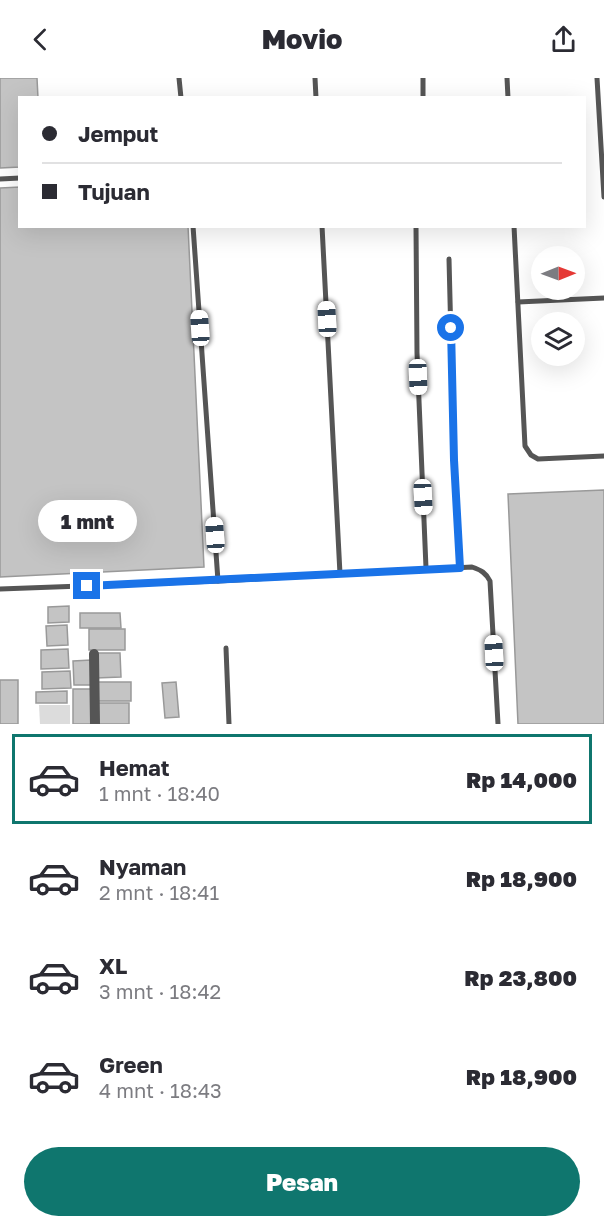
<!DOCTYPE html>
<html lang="id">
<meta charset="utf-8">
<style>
body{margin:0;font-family:"Golos Text",sans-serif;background:#f7f7f7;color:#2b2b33;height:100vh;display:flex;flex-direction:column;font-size:22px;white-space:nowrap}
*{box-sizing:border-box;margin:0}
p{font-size:20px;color:#7c7c81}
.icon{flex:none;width:33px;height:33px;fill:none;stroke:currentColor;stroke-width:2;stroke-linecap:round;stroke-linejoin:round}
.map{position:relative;height:646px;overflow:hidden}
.side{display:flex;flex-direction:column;background:#fff;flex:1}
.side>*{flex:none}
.hud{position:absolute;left:18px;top:18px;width:568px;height:132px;border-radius:0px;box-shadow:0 6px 24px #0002;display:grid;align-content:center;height:132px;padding:0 24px;background:#fff}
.needle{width:39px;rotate:89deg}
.tools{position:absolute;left:531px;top:168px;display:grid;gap:12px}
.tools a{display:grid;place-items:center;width:54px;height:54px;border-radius:50%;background:#fff;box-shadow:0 6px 24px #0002;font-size:30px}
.end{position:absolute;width:27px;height:27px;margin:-14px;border:8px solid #1a73e8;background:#fff;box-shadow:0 0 0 3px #fff}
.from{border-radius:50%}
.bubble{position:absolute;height:42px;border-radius:21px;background:#fff;box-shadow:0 6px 24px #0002;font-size:20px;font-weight:800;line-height:42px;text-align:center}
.car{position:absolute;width:18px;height:36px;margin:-18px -9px;border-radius:8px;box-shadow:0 0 4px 2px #0007;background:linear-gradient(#fff 24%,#345 0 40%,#fff 0 76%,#345 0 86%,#fff 0)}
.hud b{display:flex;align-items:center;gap:21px;height:57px;font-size:22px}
.hud b+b{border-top:2px solid #e1e1e2}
.hud i{width:15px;height:15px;background:#2b2b33}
ul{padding:10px 0 0;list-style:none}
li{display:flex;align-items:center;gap:18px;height:90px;margin:0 12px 9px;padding:0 12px;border:3px solid transparent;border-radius:0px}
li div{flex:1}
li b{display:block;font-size:22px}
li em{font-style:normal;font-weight:800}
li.current{border-color:#0f766e}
li>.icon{width:54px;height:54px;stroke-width:1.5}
.button{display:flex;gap:12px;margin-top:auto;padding:12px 24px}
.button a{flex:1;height:69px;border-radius:36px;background:#0f766e;color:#fff;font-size:24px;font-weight:800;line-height:69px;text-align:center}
header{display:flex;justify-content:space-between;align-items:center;height:78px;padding:0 24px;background:#fff;font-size:27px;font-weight:800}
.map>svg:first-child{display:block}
.green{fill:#dcdcdc}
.building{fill:#c4c4c4;stroke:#999;stroke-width:1.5}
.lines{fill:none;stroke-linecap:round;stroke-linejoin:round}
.service{stroke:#555;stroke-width:5}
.minor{stroke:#555;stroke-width:10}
.route{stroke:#1a73e8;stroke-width:8}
</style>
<header><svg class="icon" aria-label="back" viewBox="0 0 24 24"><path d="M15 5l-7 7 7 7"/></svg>Movio<svg class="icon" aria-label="share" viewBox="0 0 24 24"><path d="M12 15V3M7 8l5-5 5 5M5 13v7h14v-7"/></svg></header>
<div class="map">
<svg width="604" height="646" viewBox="0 0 604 646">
<rect width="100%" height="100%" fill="#fff"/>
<polygon class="green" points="39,627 70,627 70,646 40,646"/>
<g class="building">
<polygon points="0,0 37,0 38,20 20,20 20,89 0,90"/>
<polygon points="20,109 20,148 188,148 204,489 0,499 0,110"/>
<polygon points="604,412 604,646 518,646 508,416"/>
<polygon points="69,528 69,544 48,545 48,529"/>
<polygon points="80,535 120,535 121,550 80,550"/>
<polygon points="67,547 68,567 47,568 46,548"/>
<rect x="89" y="551" width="36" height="21"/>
<polygon points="68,571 69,590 41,591 41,572"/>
<polygon points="96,575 120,575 121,599 96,600"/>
<polygon points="91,582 92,607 74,607 73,583"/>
<polygon points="70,593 71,610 42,611 42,594"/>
<rect x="0" y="602" width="18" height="44"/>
<rect x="98" y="604" width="33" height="19"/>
<polygon points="176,604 179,639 165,640 162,605"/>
<polygon points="73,611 92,611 93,646 73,646"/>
<polygon points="67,613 67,625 36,625 36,614"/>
<rect x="97" y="625" width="32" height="21"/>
</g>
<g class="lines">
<g class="service">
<polyline points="179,0 181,20"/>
<polyline points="315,0 316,20"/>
<polyline points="423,0 423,20"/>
<polyline points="507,0 508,20"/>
<polyline points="597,0 604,119"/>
<polyline points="0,101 20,100"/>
<polyline points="193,148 218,503"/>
<polyline points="322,148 340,496"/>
<polyline points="416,148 417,275 426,490"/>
<polyline points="514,148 525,368 531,377 538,381 604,378"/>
<polyline points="449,181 454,382 460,490"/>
<polyline points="518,224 604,220"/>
<path d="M 0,511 L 218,503 L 472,489 C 481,492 486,495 490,503 L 498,646"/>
<polyline points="226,570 229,646"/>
</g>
<polyline class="minor" points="94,576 95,646"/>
</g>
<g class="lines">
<polyline class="route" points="87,508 460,490 454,382 451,250"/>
</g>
</svg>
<div class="tools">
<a><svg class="needle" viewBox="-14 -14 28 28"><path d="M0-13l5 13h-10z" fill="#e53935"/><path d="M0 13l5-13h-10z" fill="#7c7c81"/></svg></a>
<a><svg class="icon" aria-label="layers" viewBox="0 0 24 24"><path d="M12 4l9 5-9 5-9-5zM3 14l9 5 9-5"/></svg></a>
</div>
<i class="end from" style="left:451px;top:250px"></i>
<i class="end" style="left:87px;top:508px"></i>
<div class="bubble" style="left:38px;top:422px;width:99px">1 mnt</div>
<i class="car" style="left:327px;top:241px;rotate:357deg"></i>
<i class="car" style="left:200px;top:250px;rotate:356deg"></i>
<i class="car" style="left:418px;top:299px;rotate:178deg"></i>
<i class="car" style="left:423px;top:419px;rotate:177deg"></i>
<i class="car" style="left:215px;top:457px;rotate:356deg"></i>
<i class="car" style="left:494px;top:575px;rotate:357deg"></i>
<div class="hud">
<b><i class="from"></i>Jemput</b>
<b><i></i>Tujuan</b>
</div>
</div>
<section class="side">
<ul>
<li class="current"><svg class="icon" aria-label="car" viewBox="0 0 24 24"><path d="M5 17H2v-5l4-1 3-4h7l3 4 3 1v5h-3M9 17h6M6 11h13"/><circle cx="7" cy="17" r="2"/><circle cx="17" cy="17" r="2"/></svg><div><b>Hemat</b><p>1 mnt · 18:40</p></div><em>Rp 14,000</em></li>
<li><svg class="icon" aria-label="car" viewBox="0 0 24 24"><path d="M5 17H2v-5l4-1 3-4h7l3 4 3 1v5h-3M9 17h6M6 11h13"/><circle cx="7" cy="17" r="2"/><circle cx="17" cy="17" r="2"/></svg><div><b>Nyaman</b><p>2 mnt · 18:41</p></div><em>Rp 18,900</em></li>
<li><svg class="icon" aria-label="car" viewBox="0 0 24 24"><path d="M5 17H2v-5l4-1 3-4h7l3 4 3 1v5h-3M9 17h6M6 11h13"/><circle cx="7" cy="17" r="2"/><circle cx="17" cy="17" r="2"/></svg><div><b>XL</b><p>3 mnt · 18:42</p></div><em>Rp 23,800</em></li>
<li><svg class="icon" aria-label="car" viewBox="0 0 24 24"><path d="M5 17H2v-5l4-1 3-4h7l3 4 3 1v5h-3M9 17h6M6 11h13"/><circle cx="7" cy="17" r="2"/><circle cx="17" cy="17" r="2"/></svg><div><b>Green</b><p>4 mnt · 18:43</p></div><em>Rp 18,900</em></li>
</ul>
<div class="button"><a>Pesan</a></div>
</section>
